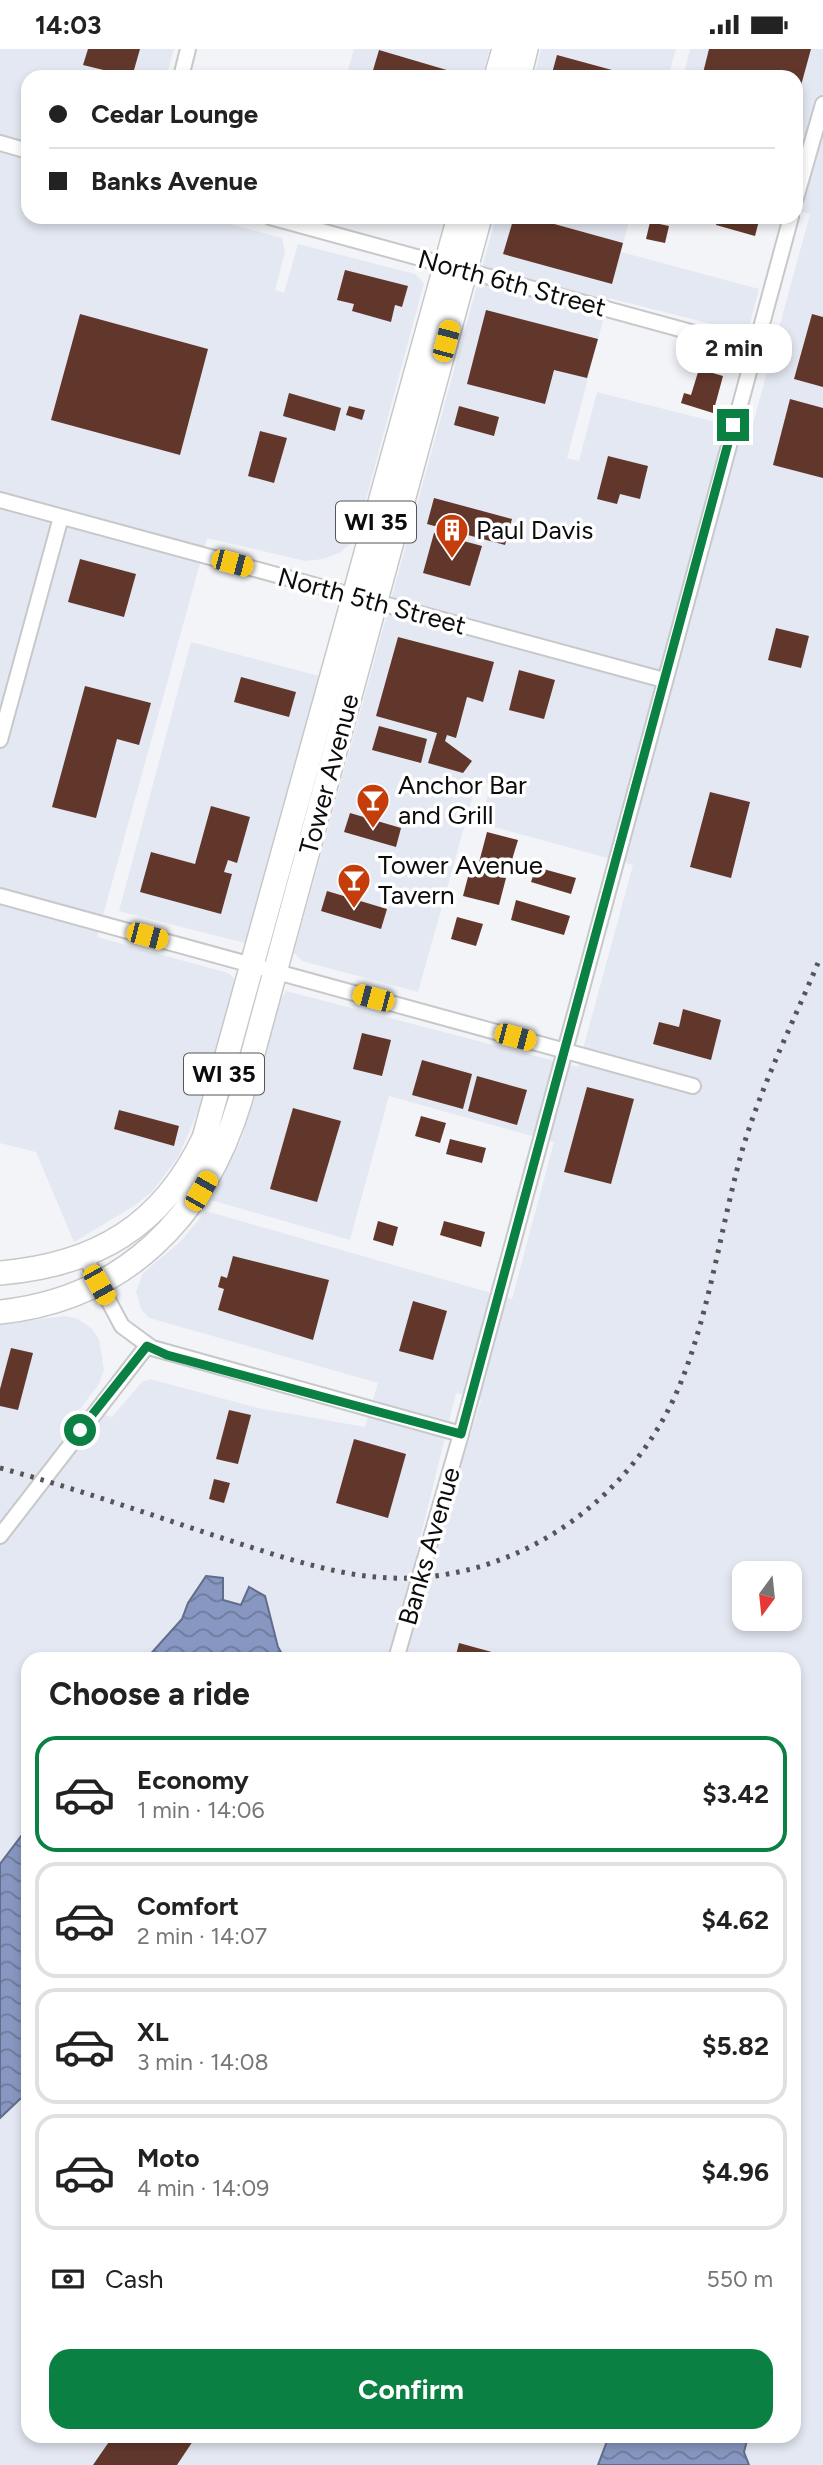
<!DOCTYPE html>
<meta charset="utf-8">
<style>
body{margin:0;font-family:Figtree,sans-serif;background:#f6f6f6;color:#222;height:100vh;display:flex;flex-direction:column;font-size:26px;white-space:nowrap}
*{box-sizing:border-box;margin:0}
p{font-size:23px;color:#767676}
.icon{flex:none;width:38px;height:38px;fill:none;stroke:currentColor;stroke-width:2;stroke-linecap:round;stroke-linejoin:round}
.map{position:relative;flex:1;overflow:hidden}
.panel{position:absolute;left:21px;top:1603px;width:780px;height:791px;display:flex;flex-direction:column;background:#fff;border-radius:21px;box-shadow:0 4px 10px #0003}
.panel>*{flex:none}
.top-card{position:absolute;left:21px;top:21px;width:782px;height:154px;border-radius:21px;box-shadow:0 4px 10px #0003;display:grid;align-content:center;height:154px;padding:0 28px;background:#fff}
.needle{width:46px;rotate:195deg}
.buttons{position:absolute;left:732px;top:1512px;display:grid;gap:14px}
.buttons a{display:grid;place-items:center;width:70px;height:70px;border-radius:14px;background:#fff;box-shadow:0 4px 10px #0003;font-size:35px}
.end{position:absolute;width:32px;height:32px;margin:-16px;border:9px solid #0b8043;background:#fff;box-shadow:0 0 0 4px #fff}
.from{border-radius:50%}
.bubble{position:absolute;height:49px;border-radius:21px;background:#fff;box-shadow:0 4px 10px #0003;font-size:23px;font-weight:700;line-height:49px;text-align:center}
.car{position:absolute;width:21px;height:42px;margin:-21px -10px;border-radius:9px;box-shadow:0 0 5px 2px #0007;background:linear-gradient(#f5c518 24%,#345 0 40%,#f5c518 0 76%,#345 0 86%,#f5c518 0)}
.top-card b{display:flex;align-items:center;gap:24px;height:66px;font-size:26px}
.top-card b+b{border-top:2px solid #e0e0e0}
.top-card i{width:18px;height:18px;background:#222}
ul{padding:0;list-style:none}
li{display:flex;align-items:center;gap:21px;height:116px;margin:0 14px 10px;padding:0 14px;border:4px solid #e0e0e0;border-radius:21px}
li div{flex:1}
li b{display:block;font-size:26px}
li em{font-style:normal;font-weight:700}
li.selected{border-color:#0b8043}
li>.icon{width:63px;height:63px;stroke-width:1.5}
h2{padding:0 28px;font-size:32px;line-height:84px}
.pay{display:flex;align-items:center;gap:18px;height:77px;padding:0 28px;font-size:26px}
.pay p{margin-inline-start:auto}
.action{display:flex;gap:14px;margin-top:auto;padding:14px 28px}
.action a{flex:1;height:80px;border-radius:21px;background:#0b8043;color:#fff;font-size:28px;font-weight:700;line-height:80px;text-align:center}
.status{display:flex;justify-content:space-between;align-items:center;height:49px;padding:0 35px;background:#fff;direction:ltr}
.status svg{height:19px;fill:currentColor}
.map>svg:first-child{display:block}
.built{fill:#e4e8f2;fill-rule:evenodd}
.water{fill:url(#water-waves);stroke:#626d8b;stroke-width:2}
.building{fill:#62372b}
.lines{fill:none;stroke-linecap:round;stroke-linejoin:round}
.street-casing{stroke:#c7c8ca;stroke-width:18}
.primary-casing{stroke:#c7c8ca;stroke-width:26}
.street{stroke:#fff;stroke-width:14}
.primary{stroke:#fff;stroke-width:23}
.rail{stroke:#555557;stroke-width:5;stroke-dasharray:3.5 7;stroke-linecap:butt}
.route{stroke:#0b8043;stroke-width:9}
.labels{text-anchor:middle;stroke-width:7;stroke-linejoin:round;paint-order:stroke}
.shield{fill:#fff;stroke:#555556;stroke-width:2}
.shield-label{font-size:24px;font-weight:bold;fill:#0c0c0d}
.street-label{font-size:26px;fill:#0c0c0d;stroke:#fff}
.poi-label{font-size:26px;fill:#0c0c0d;stroke:#fff;text-anchor:start}
</style>
<div class="status"><b>14:03</b><svg viewBox="0 0 49 12"><path d="M0 12V9h3v3zM5 12V6h3v6zM10 12V3h3v9zM15 12V0h3v12zM26 1h20v11H26zM47 4h2v5h-2z"/></svg></div>
<div class="map">
<svg width="823" height="2416" viewBox="0 0 823 2416">
<defs>
<pattern id="water-waves" width="16" height="10" patternUnits="userSpaceOnUse" patternTransform="scale(1.75)"><rect width="16" height="10" fill="#8797c1"/><path d="M0 5q4-4 8 0t8 0" fill="none" stroke="#6d7a9b"/></pattern>
</defs>
<rect width="100%" height="100%" fill="#f3f4f7"/>
<g class="built">
<polygon points="0,0 174,0 166,28 28,28 28,168 204,168 282,189 285,203 275,241 284,244 298,195 415,225 424,234 355,491 341,503 323,510 305,512 207,489 97,888 228,924 234,929 236,935 201,1055 178,1108 152,1143 134,1157 74,1193 36,1103 0,1094"/>
<polygon points="354,0 490,0 482,28 346,28"/>
<polygon points="541,0 676,0 668,28 534,28"/>
<path d="M 690,0 L 823,0 L 823,2416 L 0,2416 L 0,2069 L 20,2050 L 28,2050 L 28,2387 L 794,2387 L 794,1610 L 405,1610 L 415,1575 L 398,1571 L 387,1610 L 285,1610 L 278,1598 L 265,1547 L 241,1556 L 223,1551 L 199,1536 L 182,1570 L 146,1610 L 28,1610 L 28,1778 L 0,1815 L 0,1275 L 65,1267 L 78,1270 L 91,1279 L 99,1290 L 104,1321 L 99,1335 L 80,1360 L 112,1368 L 142,1333 L 150,1330 L 258,1359 L 365,1378 L 378,1334 L 149,1269 L 141,1260 L 136,1243 L 143,1224 L 181,1192 L 206,1162 L 512,1250 L 554,1093 L 389,1047 L 350,1191 L 211,1151 L 242,1089 L 279,954 L 286,942 L 578,1018 L 633,816 L 480,774 L 491,735 L 477,732 L 418,943 L 302,912 L 294,904 L 496,168 L 630,168 L 621,203 L 759,240 L 749,278 L 743,283 L 609,249 L 567,409 L 579,412 L 597,343 L 751,382 L 810,165 L 796,161 L 796,28 L 683,28 ZM 456,1344 L 481,1351 L 433,1510 L 416,1506 ZM 744,1524 L 789,1524 L 789,1570 L 744,1570 Z"/>
<polygon points="191,593 319,627 245,894 119,862"/>
</g>
<g class="water">
<polygon points="206,1527 223,1529 223,1551 241,1556 249,1538 265,1547 278,1598 285,1610 146,1610 182,1570 188,1554"/>
<polygon points="28,1778 28,2050 20,2050 0,2069 0,1815"/>
<polygon points="609,2387 748,2387 744,2403 749,2416 598,2416"/>
</g>
<g class="building">
<polygon points="88,0 140,0 132,28 83,16"/>
<polygon points="709,0 811,0 797,51 796,28 702,28"/>
<polygon points="379,1 467,27 467,28 371,28"/>
<polygon points="557,6 634,27 634,28 551,28"/>
<polygon points="514,168 529,168 623,194 612,235 503,205"/>
<polygon points="718,168 760,168 755,187 716,176"/>
<polygon points="650,173 669,177 665,194 646,190"/>
<polygon points="345,221 408,237 402,258 395,256 391,273 352,262 354,255 337,251"/>
<polygon points="486,261 598,290 587,329 554,321 545,355 467,335"/>
<polygon points="80,265 208,300 180,406 51,371"/>
<polygon points="812,265 823,268 823,338 794,330"/>
<polygon points="699,320 723,327 713,364 681,354 684,344 691,346"/>
<polygon points="289,344 341,359 335,382 283,367"/>
<polygon points="790,350 823,359 823,429 773,416"/>
<polygon points="349,357 365,361 362,371 346,366"/>
<polygon points="459,357 499,368 494,387 454,376"/>
<polygon points="260,382 287,389 274,434 248,427"/>
<polygon points="608,407 648,417 640,450 620,445 617,455 597,450"/>
<polygon points="434,449 512,470 505,496 427,475"/>
<polygon points="434,484 482,497 470,537 423,524"/>
<polygon points="80,510 136,525 124,568 68,553"/>
<polygon points="776,579 809,587 801,619 768,611"/>
<polygon points="398,588 494,613 483,653 467,648 456,689 447,686 445,692 472,712 463,724 428,714 437,684 376,667"/>
<polygon points="519,621 555,631 544,670 509,661"/>
<polygon points="241,628 296,643 289,668 234,653"/>
<polygon points="85,637 151,654 139,696 117,690 96,769 52,758"/>
<polygon points="379,677 427,690 421,714 372,701"/>
<polygon points="710,743 750,753 731,829 690,818"/>
<polygon points="211,757 250,768 237,814 228,811 224,823 232,825 221,865 140,843 151,803 195,815"/>
<polygon points="350,764 401,779 396,798 344,783"/>
<polygon points="487,783 518,791 511,814 492,809 488,824 477,821"/>
<polygon points="536,818 576,829 571,845 531,833"/>
<polygon points="470,820 506,829 499,856 463,847"/>
<polygon points="327,842 387,860 381,880 321,862"/>
<polygon points="516,851 570,867 564,886 511,871"/>
<polygon points="457,868 483,875 476,897 451,890"/>
<polygon points="683,960 721,971 711,1011 653,995 659,973 679,978"/>
<polygon points="362,984 391,991 382,1027 353,1020"/>
<polygon points="422,1011 472,1025 463,1060 412,1046"/>
<polygon points="477,1027 527,1041 517,1076 468,1062"/>
<polygon points="587,1038 634,1050 611,1135 564,1123"/>
<polygon points="293,1059 341,1072 317,1153 270,1140"/>
<polygon points="119,1061 179,1077 174,1097 114,1080"/>
<polygon points="421,1067 446,1074 440,1094 415,1087"/>
<polygon points="450,1090 486,1099 482,1114 446,1105"/>
<polygon points="378,1172 398,1178 393,1197 373,1191"/>
<polygon points="444,1172 485,1183 481,1198 440,1186"/>
<polygon points="233,1207 329,1231 313,1291 218,1261 224,1240 218,1238 221,1227 227,1229"/>
<polygon points="413,1252 447,1262 433,1311 399,1302"/>
<polygon points="11,1299 33,1304 18,1361 0,1357 0,1340"/>
<polygon points="229,1361 251,1366 238,1415 216,1410"/>
<polygon points="354,1390 406,1405 388,1469 336,1454"/>
<polygon points="214,1430 230,1434 224,1454 209,1450"/>
<polygon points="459,1594 514,1609 514,1610 455,1610"/>
<polygon points="113,2387 186,2387 193,2392 177,2416 93,2416"/>
</g>
<g class="lines">
<defs>
<g id="street">
<polyline points="181,28 188,0"/>
<polyline points="0,94 28,102"/>
<polyline points="796,149 823,55"/>
<polyline points="270,168 753,300"/>
<polyline points="0,451 664,631"/>
<polyline points="0,691 61,468"/>
<polyline points="0,847 693,1037"/>
<polyline points="84,1206 122,1277 152,1299 461,1385"/>
<polyline points="0,1487 147,1297"/>
<polyline points="396,1610 461,1385 791,168"/>
</g>
<g id="primary">
<polyline points="496,28 504,0"/>
<polyline points="519,28 526,0"/>
<path d="M 0,1224 C 96,1216 162,1177 204,1089 L 459,168"/>
<path d="M 0,1263 C 124,1250 205,1168 240,1052 L 480,168"/>
</g>
</defs>
<use href="#street" class="street-casing"/>
<use href="#primary" class="primary-casing"/>
<use href="#street" class="street"/>
<use href="#primary" class="primary"/>
<path class="rail" d="M 0,1419 C 75,1439 148,1465 222,1489 C 267,1503 312,1519 359,1526 C 496,1547 630,1461 681,1333 C 710,1261 721,1177 742,1102 C 761,1037 792,976 818,914"/>
</g>
<g class="lines">
<polyline class="route" points="80,1381 147,1297 167,1306 461,1385 733,376"/>
</g>
<defs>
<symbol id="building-pin" viewBox="-11 -11 22 30"><path d="M0 17L-7.5 6A9.5 9.5 0 1 1 7.5 6Z" fill="#c53d0b" stroke="#fff"/><path d="M-4-6H4V6H1V3H-1V6H-4ZM-2.5-4.3h1.7v1.8h-1.7ZM.8-4.3h1.7v1.8H.8ZM-2.5-1h1.7V.8h-1.7ZM.8-1h1.7V.8H.8Z" fill="#fff"/></symbol>
<symbol id="bar-pin" viewBox="-11 -11 22 30"><path d="M0 17L-7.5 6A9.5 9.5 0 1 1 7.5 6Z" fill="#c53d0b" stroke="#fff"/><path d="M-6-5H6L.8 .8V4.5H3.5V6h-7V4.5H-.8V.8Z" fill="#fff"/></symbol>
</defs>
<g fill-rule="evenodd">
<use href="#building-pin" x="433" y="462" width="38" height="52"/>
<use href="#bar-pin" x="354" y="732" width="38" height="52"/>
<use href="#bar-pin" x="335" y="812" width="38" height="52"/>
</g>
<g class="labels">
<g class="shield">
<rect x="336" y="452.5" width="80" height="41" rx="5"/>
<rect x="184" y="1004.5" width="80" height="41" rx="5"/>
</g>
<g class="shield-label">
<text x="376" y="481">WI 35</text>
<text x="224" y="1033">WI 35</text>
</g>
<g class="street-label">
<text transform="translate(512 234) rotate(15)" y="9">North 6th Street</text>
<text transform="translate(372 552) rotate(15)" y="9">North 5th Street</text>
<text transform="translate(329 725) rotate(-75)" y="9">Tower Avenue</text>
<text transform="translate(429 1497) rotate(-74)" y="9">Banks Avenue</text>
</g>
<g class="poi-label">
<text x="476" y="490">Paul Davis</text>
<text x="398" y="745">Anchor Bar<tspan x="398" dy="30">and Grill</tspan></text>
<text x="378" y="825">Tower Avenue<tspan x="378" dy="30">Tavern</tspan></text>
</g>
</g>
</svg>
<div class="buttons">
<a><svg class="needle" viewBox="-14 -14 28 28"><path d="M0-13l5 13h-10z" fill="#e53935"/><path d="M0 13l5-13h-10z" fill="#767676"/></svg></a>
</div>
<i class="end from" style="left:80px;top:1381px"></i>
<i class="end" style="left:733px;top:376px"></i>
<div class="bubble" style="left:676px;top:275px;width:116px">2 min</div>
<i class="car" style="left:446px;top:292px;rotate:15deg"></i>
<i class="car" style="left:232px;top:514px;rotate:105deg"></i>
<i class="car" style="left:147px;top:887px;rotate:105deg"></i>
<i class="car" style="left:373px;top:949px;rotate:285deg"></i>
<i class="car" style="left:515px;top:988px;rotate:105deg"></i>
<i class="car" style="left:201px;top:1142px;rotate:30deg"></i>
<i class="car" style="left:99px;top:1236px;rotate:151deg"></i>
<div class="top-card">
<b><i class="from"></i>Cedar Lounge</b>
<b><i></i>Banks Avenue</b>
</div>
<section class="panel">
<h2>Choose a ride</h2>
<ul>
<li class="selected"><svg class="icon" aria-label="car" viewBox="0 0 24 24"><path d="M5 17H2v-5l4-1 3-4h7l3 4 3 1v5h-3M9 17h6M6 11h13"/><circle cx="7" cy="17" r="2"/><circle cx="17" cy="17" r="2"/></svg><div><b>Economy</b><p>1 min · 14:06</p></div><em>$3.42</em></li>
<li><svg class="icon" aria-label="car" viewBox="0 0 24 24"><path d="M5 17H2v-5l4-1 3-4h7l3 4 3 1v5h-3M9 17h6M6 11h13"/><circle cx="7" cy="17" r="2"/><circle cx="17" cy="17" r="2"/></svg><div><b>Comfort</b><p>2 min · 14:07</p></div><em>$4.62</em></li>
<li><svg class="icon" aria-label="car" viewBox="0 0 24 24"><path d="M5 17H2v-5l4-1 3-4h7l3 4 3 1v5h-3M9 17h6M6 11h13"/><circle cx="7" cy="17" r="2"/><circle cx="17" cy="17" r="2"/></svg><div><b>XL</b><p>3 min · 14:08</p></div><em>$5.82</em></li>
<li><svg class="icon" aria-label="car" viewBox="0 0 24 24"><path d="M5 17H2v-5l4-1 3-4h7l3 4 3 1v5h-3M9 17h6M6 11h13"/><circle cx="7" cy="17" r="2"/><circle cx="17" cy="17" r="2"/></svg><div><b>Moto</b><p>4 min · 14:09</p></div><em>$4.96</em></li>
</ul>
<div class="pay"><svg class="icon" aria-label="cash" viewBox="0 0 24 24"><path d="M3 7h18v10H3z"/><circle cx="12" cy="12" r="2"/></svg>Cash<p>550 m</p></div>
<div class="action"><a>Confirm</a></div>
</section>
</div>
